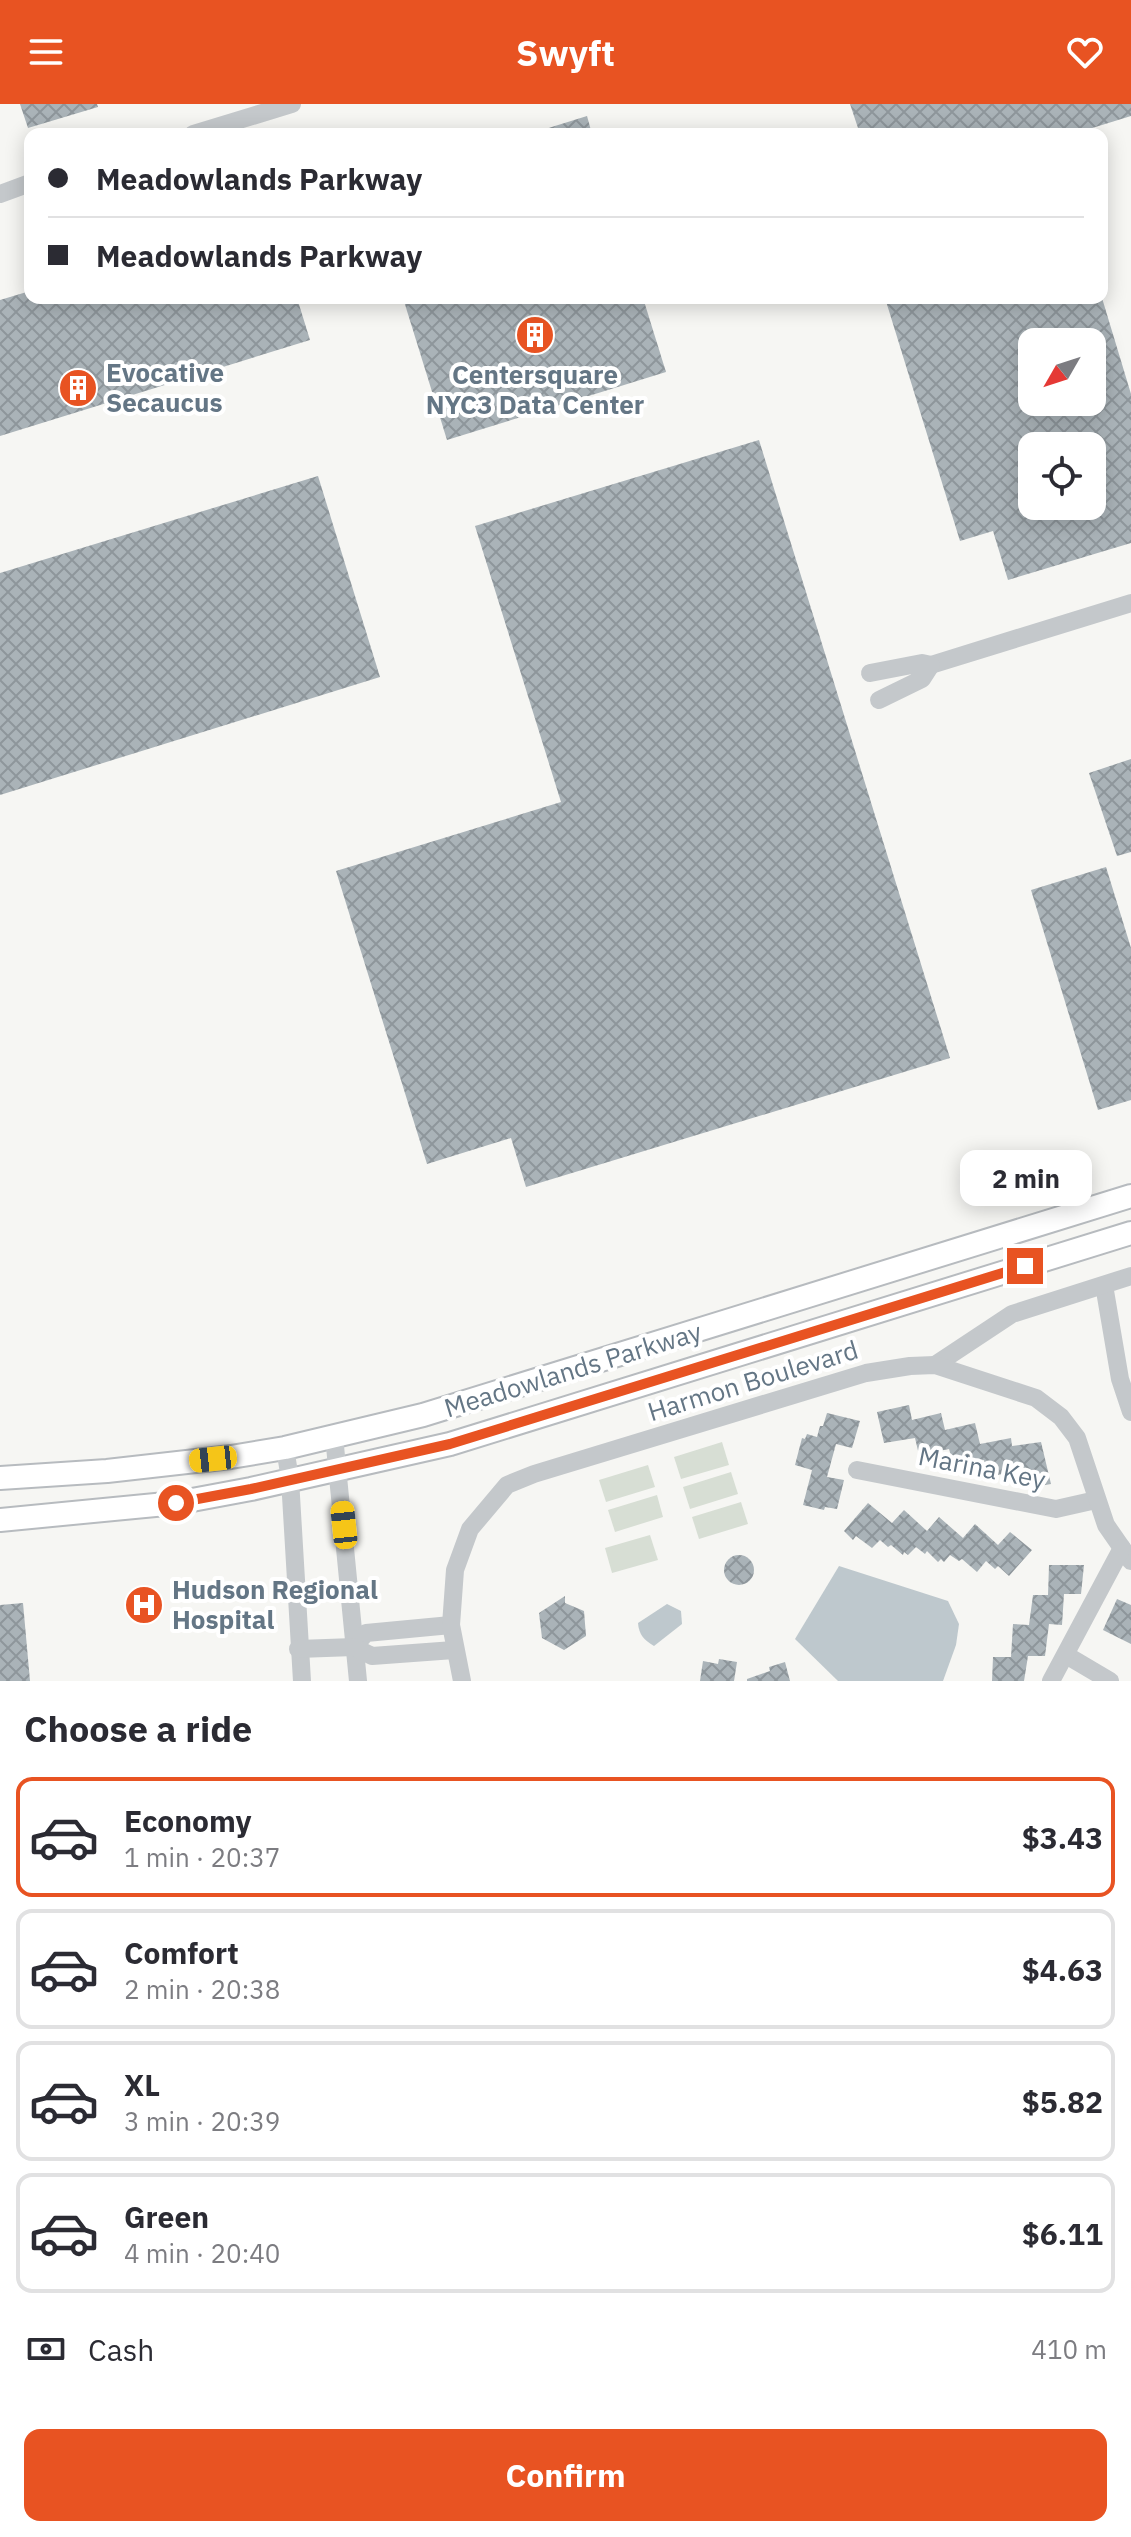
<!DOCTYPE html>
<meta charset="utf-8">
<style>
body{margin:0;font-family:"IBM Plex Sans",sans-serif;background:#f2f2f3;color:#2b2b33;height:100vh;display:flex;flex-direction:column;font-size:30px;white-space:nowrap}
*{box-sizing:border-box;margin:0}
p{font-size:26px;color:#7c7c81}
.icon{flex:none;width:44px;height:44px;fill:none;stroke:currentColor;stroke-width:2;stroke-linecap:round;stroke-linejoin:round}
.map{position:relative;height:1577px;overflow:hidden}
.side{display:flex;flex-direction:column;background:#fff;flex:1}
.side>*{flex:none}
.banner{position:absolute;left:24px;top:24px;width:1084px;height:176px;border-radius:16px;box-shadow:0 4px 20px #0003;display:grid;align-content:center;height:176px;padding:0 24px;background:#fff}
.needle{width:52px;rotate:231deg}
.tools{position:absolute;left:1018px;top:224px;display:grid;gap:16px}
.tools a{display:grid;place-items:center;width:88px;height:88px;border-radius:16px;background:#fff;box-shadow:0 4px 20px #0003;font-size:40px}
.end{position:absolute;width:36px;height:36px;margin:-18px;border:10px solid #e85322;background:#fff;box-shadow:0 0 0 4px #fff}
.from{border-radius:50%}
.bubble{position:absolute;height:56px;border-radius:16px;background:#fff;box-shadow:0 4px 20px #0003;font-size:26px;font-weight:700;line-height:56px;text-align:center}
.car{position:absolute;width:24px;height:48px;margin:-24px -12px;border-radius:10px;box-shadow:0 0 6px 2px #0007;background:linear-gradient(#f5c518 24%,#345 0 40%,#f5c518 0 76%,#345 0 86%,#f5c518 0)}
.banner b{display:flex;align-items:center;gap:28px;height:76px;font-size:30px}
.banner b+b{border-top:2px solid #e1e1e2}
.banner i{width:20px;height:20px;background:#2b2b33}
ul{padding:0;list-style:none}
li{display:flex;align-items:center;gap:24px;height:120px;margin:0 16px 12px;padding:0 8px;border:4px solid #e1e1e2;border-radius:16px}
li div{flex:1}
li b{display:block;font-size:30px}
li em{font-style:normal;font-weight:700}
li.on{border-color:#e85322}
li>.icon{width:72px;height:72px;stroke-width:1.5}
h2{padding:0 24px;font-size:36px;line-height:96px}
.pay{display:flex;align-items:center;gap:20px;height:88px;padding:0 24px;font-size:30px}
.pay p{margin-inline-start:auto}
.action{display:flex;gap:16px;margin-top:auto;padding:16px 24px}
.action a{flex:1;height:92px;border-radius:16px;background:#e85322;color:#fff;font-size:32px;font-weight:700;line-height:92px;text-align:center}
header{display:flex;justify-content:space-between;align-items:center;height:104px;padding:0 24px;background:#e85322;color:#fff;font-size:36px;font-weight:700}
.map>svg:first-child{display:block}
.green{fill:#d7ded4}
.water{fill:#bec8cd}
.building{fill:url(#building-cross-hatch);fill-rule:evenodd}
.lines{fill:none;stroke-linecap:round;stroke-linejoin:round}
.major-casing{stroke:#b7bbbf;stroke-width:26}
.minor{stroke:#c4c8cb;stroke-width:18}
.major{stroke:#fff;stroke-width:22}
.route{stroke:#e85322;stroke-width:10}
.labels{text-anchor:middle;stroke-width:8;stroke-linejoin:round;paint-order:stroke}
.poi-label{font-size:26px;font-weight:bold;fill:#647685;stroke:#fff;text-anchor:start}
.street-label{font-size:26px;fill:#647685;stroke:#fff}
</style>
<header><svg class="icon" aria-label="menu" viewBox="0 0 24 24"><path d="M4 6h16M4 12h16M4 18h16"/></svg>Swyft<svg class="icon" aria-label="heart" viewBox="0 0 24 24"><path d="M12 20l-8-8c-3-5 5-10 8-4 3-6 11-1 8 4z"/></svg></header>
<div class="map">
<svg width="1131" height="1577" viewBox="0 0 1131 1577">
<defs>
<pattern id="building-cross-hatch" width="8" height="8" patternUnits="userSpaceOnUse" patternTransform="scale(2)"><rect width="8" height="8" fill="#aab3b8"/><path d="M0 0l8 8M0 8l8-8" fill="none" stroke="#8e969b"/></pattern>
</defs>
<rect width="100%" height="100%" fill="#f6f6f3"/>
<g class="green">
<polygon points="722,1338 729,1361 681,1375 674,1353"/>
<polygon points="648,1361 655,1383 606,1398 599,1376"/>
<polygon points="731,1368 738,1390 690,1405 683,1383"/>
<polygon points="657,1391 663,1413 615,1428 608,1406"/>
<polygon points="741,1398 748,1420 699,1435 692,1413"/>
<polygon points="650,1431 658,1456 612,1469 605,1444"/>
</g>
<g class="water">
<polygon points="839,1462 948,1497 959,1520 956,1541 943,1577 838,1577 795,1535"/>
<path d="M 667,1500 L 681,1507 L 682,1520 L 654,1542 C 644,1536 639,1531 638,1519 Z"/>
</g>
<g class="building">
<polygon points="20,0 97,0 98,3 28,24"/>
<polygon points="850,0 1131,0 1131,12 1073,30 860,30"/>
<polygon points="587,12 592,30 539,30 539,27"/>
<polygon points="30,187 30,194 297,194 310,236 0,332 0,196"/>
<polygon points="403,194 643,194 666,268 447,336"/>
<path d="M 885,194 L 1102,194 L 1131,290 L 1131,439 L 1008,476 L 993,427 L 960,437 ZM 1032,238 L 1092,238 L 1092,298 L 1032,298 ZM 1032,342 L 1092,342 L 1092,402 L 1032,402 Z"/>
<polygon points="759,336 950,954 526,1083 511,1034 427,1060 336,767 561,698 475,422"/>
<polygon points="318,372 380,573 0,691 0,469"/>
<polygon points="1131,655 1131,748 1117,752 1089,669"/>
<polygon points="1106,763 1131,844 1131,996 1098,1006 1031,786"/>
<polygon points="909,1301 912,1316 941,1309 945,1326 975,1319 980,1340 1011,1334 1012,1342 1041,1338 1051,1380 1022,1385 1018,1367 988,1373 984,1356 954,1362 949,1345 919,1351 915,1334 884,1339 877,1308"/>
<polygon points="827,1309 860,1317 852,1344 836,1340 827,1373 844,1376 837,1405 825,1403 824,1406 803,1401 812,1366 795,1361 802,1334 805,1335 807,1330 817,1333 820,1322 823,1322"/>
<polygon points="868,1399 892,1419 904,1406 927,1427 939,1413 963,1434 975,1420 998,1441 1010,1428 1032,1446 1009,1472 998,1462 995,1465 986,1457 977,1468 962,1455 959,1457 950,1451 944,1458 941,1455 938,1458 927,1447 925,1450 916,1443 908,1451 904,1448 903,1451 891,1441 888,1443 880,1436 872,1444 856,1432 853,1436 844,1427"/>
<circle cx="739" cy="1466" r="15"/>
<polygon points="1049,1461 1084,1461 1081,1490 1064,1490 1062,1521 1049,1520 1045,1552 1028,1552 1024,1577 992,1577 993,1553 1011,1553 1013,1520 1029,1521 1033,1491 1048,1491"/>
<polygon points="565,1492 565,1499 584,1507 586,1532 564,1546 542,1534 539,1509"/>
<polygon points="1117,1495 1131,1501 1131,1540 1103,1526"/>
<polygon points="23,1499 30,1577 0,1577 0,1501"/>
<polygon points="719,1555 737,1558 734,1577 700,1577 703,1557 718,1560"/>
<polygon points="785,1558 790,1577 747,1577 747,1575 770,1567 769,1563"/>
</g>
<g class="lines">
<defs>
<g id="major">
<polyline points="0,1374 107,1367 231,1353 285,1344 423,1311 1131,1092"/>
<polyline points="0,1416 176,1399 251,1385 450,1340 1131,1129"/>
</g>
</defs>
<use href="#major" class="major-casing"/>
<g class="minor">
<polyline points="193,30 292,0"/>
<polyline points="0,90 30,79"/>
<polyline points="931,561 1131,499"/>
<polyline points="870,569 922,559 931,561 922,575 879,596"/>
<polyline points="1104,1181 1120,1275 1131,1308"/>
<polyline points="935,1261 1012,1210 1131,1172"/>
<polyline points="334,1332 358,1577"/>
<polyline points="285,1344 290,1375 302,1577"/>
<polyline points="857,1366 1056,1405 1096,1396"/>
<polyline points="354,1543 366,1529 451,1521"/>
<polyline points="298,1545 354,1543 372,1552 454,1546"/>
<polyline points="1066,1551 1110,1577"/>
<polyline points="462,1577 451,1521 455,1466 470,1425 507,1381 534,1370 866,1269 910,1262 935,1261 1036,1294 1061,1313 1077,1334 1106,1421 1131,1457"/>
<polyline points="1051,1577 1122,1444"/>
</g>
<use href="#major" class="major"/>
</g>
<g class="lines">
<polyline class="route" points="176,1399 251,1385 450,1340 1025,1162"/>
</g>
<defs>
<symbol id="building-disc" viewBox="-11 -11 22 22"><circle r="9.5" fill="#e85322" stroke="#fff"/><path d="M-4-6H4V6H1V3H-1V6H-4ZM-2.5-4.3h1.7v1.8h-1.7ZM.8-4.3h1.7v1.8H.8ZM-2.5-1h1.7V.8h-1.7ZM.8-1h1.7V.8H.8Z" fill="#fff"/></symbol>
<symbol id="hospital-disc" viewBox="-11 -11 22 22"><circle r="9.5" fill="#e85322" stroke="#fff"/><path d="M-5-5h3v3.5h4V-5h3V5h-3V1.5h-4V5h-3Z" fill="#fff"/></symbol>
</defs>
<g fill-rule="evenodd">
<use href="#building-disc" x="513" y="209" width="44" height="44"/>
<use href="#building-disc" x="56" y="262" width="44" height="44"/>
<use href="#hospital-disc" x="122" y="1479" width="44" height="44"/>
</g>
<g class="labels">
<g class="poi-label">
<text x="106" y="278">Evocative<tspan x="106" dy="30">Secaucus</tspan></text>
<text x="535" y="280" text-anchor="middle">Centersquare<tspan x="535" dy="30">NYC3 Data Center</tspan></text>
<text x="172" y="1495">Hudson Regional<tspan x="172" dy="30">Hospital</tspan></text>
</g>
<g class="street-label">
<text transform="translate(573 1266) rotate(-17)" y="9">Meadowlands Parkway</text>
<text transform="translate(753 1277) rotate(-17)" y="9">Harmon Boulevard</text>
<text transform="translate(982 1364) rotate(11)" y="9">Marina Key</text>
</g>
</g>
</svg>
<div class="tools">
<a><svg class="needle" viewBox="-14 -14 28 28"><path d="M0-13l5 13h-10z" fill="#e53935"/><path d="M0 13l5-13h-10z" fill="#7c7c81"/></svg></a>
<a><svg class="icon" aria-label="locate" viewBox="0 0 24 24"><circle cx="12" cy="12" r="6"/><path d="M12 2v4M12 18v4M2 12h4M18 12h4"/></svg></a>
</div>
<i class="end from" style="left:176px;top:1399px"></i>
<i class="end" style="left:1025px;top:1162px"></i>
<div class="bubble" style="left:960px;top:1046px;width:132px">2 min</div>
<i class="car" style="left:213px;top:1355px;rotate:264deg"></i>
<i class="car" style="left:344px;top:1421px;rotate:354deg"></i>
<div class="banner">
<b><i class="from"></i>Meadowlands Parkway</b>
<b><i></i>Meadowlands Parkway</b>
</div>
</div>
<section class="side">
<h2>Choose a ride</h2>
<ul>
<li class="on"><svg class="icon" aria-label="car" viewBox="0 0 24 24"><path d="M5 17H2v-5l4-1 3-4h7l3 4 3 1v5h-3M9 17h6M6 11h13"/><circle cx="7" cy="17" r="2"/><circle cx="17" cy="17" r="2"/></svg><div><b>Economy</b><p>1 min · 20:37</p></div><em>$3.43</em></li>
<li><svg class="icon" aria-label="car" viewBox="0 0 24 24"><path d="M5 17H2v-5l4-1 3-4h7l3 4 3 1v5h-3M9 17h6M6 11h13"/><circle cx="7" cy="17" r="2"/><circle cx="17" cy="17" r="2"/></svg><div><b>Comfort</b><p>2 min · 20:38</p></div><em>$4.63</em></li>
<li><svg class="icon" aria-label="car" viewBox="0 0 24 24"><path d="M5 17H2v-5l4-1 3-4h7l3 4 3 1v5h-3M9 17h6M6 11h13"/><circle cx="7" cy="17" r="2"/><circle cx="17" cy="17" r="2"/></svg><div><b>XL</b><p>3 min · 20:39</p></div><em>$5.82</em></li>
<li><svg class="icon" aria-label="car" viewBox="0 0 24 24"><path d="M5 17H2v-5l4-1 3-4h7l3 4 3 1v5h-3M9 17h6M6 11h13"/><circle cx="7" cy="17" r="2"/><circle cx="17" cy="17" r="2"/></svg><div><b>Green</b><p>4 min · 20:40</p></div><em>$6.11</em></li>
</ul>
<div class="pay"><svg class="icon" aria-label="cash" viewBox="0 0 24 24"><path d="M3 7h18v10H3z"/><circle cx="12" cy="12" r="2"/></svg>Cash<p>410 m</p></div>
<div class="action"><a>Confirm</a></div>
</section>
